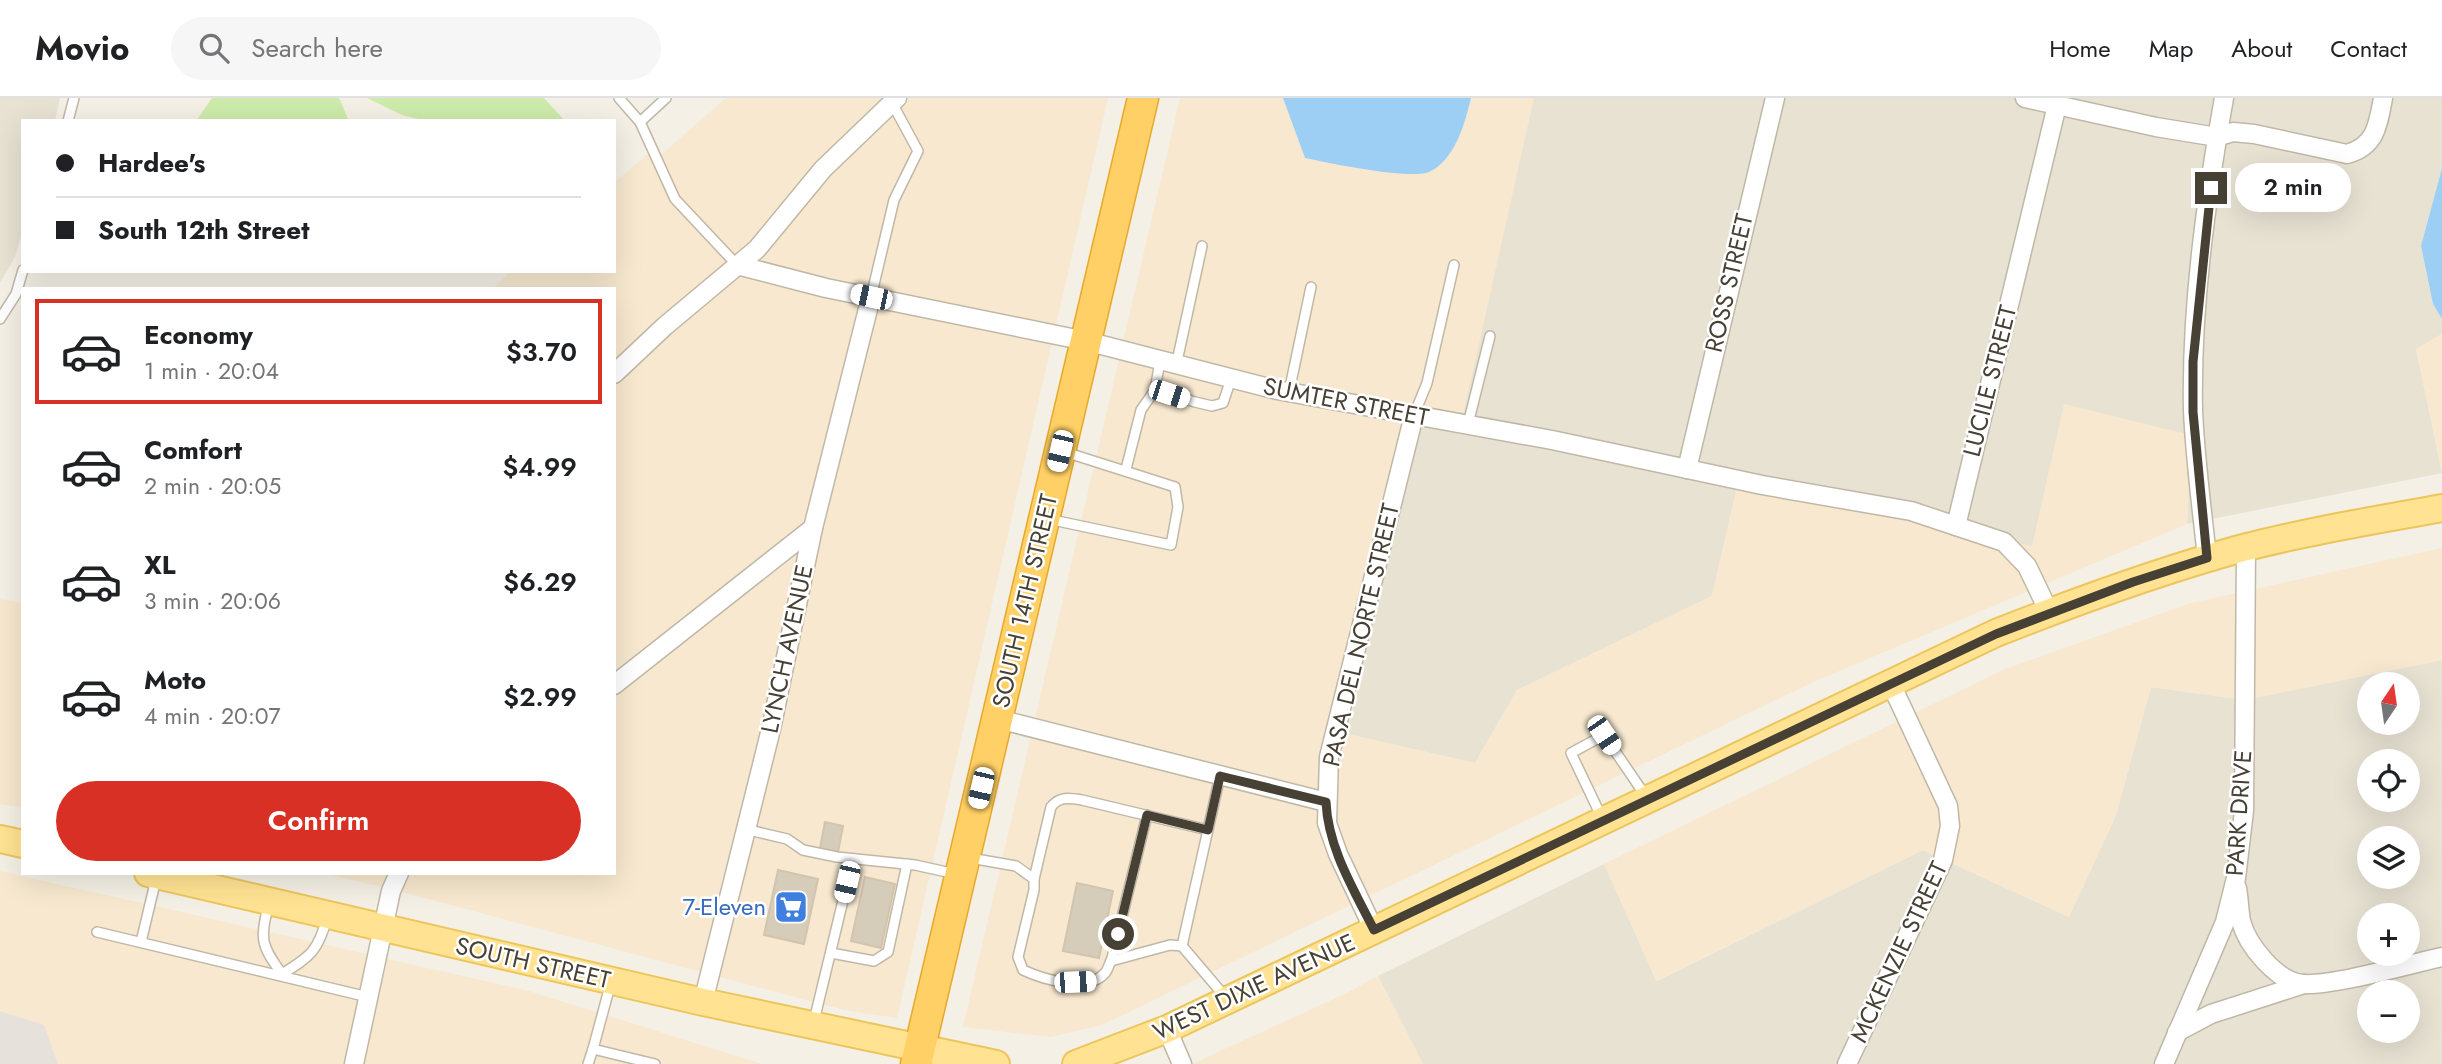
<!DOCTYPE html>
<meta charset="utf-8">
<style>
body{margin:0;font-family:Jost,sans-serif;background:#f6f6f6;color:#202124;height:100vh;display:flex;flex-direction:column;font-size:26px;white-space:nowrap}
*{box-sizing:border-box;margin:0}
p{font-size:23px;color:#757577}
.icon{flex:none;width:38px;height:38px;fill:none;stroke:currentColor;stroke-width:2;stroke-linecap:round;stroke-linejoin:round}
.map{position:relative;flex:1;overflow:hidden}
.drawer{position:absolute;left:21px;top:189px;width:595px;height:588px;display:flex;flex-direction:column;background:#fff;border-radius:0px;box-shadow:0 7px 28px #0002}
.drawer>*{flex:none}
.hud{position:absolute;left:21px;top:21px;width:595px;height:154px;border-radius:0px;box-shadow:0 7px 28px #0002;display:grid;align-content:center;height:154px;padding:0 35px;background:#fff}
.needle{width:46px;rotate:13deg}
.controls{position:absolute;left:2357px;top:574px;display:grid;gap:14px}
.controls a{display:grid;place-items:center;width:63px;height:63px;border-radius:50%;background:#fff;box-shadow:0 7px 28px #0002;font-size:35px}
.end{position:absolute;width:32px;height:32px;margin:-16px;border:9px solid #474034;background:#fff;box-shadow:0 0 0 4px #fff}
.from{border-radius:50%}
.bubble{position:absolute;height:49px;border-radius:24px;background:#fff;box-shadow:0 7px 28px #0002;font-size:23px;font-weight:600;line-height:49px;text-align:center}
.car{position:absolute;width:21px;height:42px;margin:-21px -10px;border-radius:9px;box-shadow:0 0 5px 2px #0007;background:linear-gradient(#fff 24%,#345 0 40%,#fff 0 76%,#345 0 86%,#fff 0)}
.hud b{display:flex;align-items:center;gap:24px;height:66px;font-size:26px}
.hud b+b{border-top:2px solid #e0e0e0}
.hud i{width:18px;height:18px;background:#202124}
ul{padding:12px 0 0;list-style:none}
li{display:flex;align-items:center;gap:21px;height:105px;margin:0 14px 10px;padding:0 21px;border:4px solid transparent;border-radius:0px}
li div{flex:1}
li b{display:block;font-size:26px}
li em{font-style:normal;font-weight:600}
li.on{border-color:#d93025}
li>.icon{width:63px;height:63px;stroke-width:1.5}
.cta{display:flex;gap:14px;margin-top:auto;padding:14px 35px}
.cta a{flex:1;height:80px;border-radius:42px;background:#d93025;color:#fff;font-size:28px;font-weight:600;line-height:80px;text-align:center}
header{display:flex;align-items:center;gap:42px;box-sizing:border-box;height:98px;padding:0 35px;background:#fff;border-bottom:2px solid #e0e0e0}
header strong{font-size:33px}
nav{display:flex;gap:38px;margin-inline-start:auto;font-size:24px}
.search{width:490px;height:63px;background:#f6f6f6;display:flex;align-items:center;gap:18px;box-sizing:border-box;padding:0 24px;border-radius:38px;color:#757577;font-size:26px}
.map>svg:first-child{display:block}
.residential{fill:#e8e2d3;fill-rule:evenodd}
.commercial{fill:#f7e8cf}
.industrial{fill:#e6e1da}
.green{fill:#cdebab}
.water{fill:#9dcff5}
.building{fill:#d6ccba;stroke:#d2c4ad;stroke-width:2}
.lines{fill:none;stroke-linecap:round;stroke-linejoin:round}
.lane-casing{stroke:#c0b8a7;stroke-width:12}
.street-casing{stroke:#c0b8a7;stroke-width:21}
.primary-casing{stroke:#ecc55c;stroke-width:30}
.highway-casing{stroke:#e8a82b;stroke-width:33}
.lane{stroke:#fff;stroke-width:9}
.street{stroke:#fff;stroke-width:18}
.primary{stroke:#ffe393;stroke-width:26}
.highway{stroke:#ffd065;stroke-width:30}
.route{stroke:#474034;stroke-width:9}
.labels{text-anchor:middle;stroke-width:5;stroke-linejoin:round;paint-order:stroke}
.street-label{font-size:24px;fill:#474034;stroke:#fff}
.shop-label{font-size:24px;fill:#366cbe;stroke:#fff;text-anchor:end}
</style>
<header>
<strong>Movio</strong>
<div class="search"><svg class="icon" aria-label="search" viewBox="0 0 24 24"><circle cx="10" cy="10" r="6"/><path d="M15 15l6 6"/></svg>Search here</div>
<nav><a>Home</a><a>Map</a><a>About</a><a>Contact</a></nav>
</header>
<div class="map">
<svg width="2442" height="966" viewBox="0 0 2442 966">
<rect width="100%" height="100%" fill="#f4f0e5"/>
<g class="residential">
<polygon points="0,0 60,0 55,23 23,23 23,133 15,159 0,185"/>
<polygon points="1534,0 2442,0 2442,70 2421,148 2433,206 2442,221 2442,236 2416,251 2442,375 2187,426 2191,337 2033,449 1737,389 1712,498 1517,592 1475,665 1347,636 1416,311"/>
<path d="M 2442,562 L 2442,966 L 1423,966 L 1378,878 L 1604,766 L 1657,883 L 1923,752 L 2069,819 L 2116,717 L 2151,589 L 2244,602 ZM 2370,586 L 2408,586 L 2408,625 L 2370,625 ZM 2370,663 L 2408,663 L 2408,702 L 2370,702 ZM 2370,740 L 2408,740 L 2408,779 L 2370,779 ZM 2370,817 L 2408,817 L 2408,856 L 2370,856 ZM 2370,894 L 2408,894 L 2408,933 L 2370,933 Z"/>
</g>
<g class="commercial">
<polygon points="726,0 1108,0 897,920 844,912 387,790 321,775 614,775 614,191 492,191 512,173 614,173 614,85 649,55 661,57"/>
<polygon points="1180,0 1283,0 1305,60 1466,20 1471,0 1534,0 1462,322 1416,312 1348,636 1475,665 1517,592 1712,498 1737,389 2032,448 2064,306 2191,337 2187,426 1811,585 1102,927 1050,939 963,929"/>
<polygon points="2442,236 2442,374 2416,251"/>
<polygon points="2442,450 2442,562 2244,602 2151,589 2116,717 2069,819 1923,752 1656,883 1604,766 2005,571 2191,505"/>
<polygon points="0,501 23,505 23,710 0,706"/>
<polygon points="0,773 529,893 762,966 58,966 44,927 0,913"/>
<polygon points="1378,878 1423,966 1192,966 1347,895"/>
</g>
<polygon class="industrial" points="0,913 44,927 58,966 0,966"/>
<g class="green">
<polygon points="212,0 339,0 349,23 196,23"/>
<polygon points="367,0 544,0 565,23 426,23 402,17"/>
</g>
<g class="water">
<path d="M 1283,0 L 1471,0 C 1465,25 1455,62 1429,74 C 1410,82 1328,65 1305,60 Z"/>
<polygon points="2442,70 2442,221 2433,206 2421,148"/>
</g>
<g class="building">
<polygon points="825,724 843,728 838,754 820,750"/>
<polygon points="778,772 818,781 804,846 764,837"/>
<polygon points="865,779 895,786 881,850 851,843"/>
<polygon points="1077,785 1113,793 1099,860 1063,853"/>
</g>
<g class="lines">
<defs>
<g id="lane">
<polyline points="619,0 640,24 675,101 737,167"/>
<polyline points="68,23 74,0"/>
<polyline points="640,24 666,0"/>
<polyline points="871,199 894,102 918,53 892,5"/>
<polyline points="0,221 16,196 23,172"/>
<polyline points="1176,268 1202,148"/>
<polyline points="1155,292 1195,304 1212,308 1223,305 1231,281"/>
<polyline points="1289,294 1311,189"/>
<polyline points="1414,317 1427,285 1454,167"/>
<polyline points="1468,326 1490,238"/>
<polyline points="1126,371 1141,312 1155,292 1160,263"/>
<polyline points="1048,421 1171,447 1178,409 1175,389 1065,354"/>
<polyline points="1602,720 1571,655 1604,637 1647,700"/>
<polyline points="745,731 787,741 803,752 837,759 915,767 956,776"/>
<path d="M 970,760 L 1016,768 L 1034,781 L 1034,792 L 1018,859 L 1023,872 C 1042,881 1088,895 1105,875 C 1108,872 1110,864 1112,860 L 1147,717"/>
<path d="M 1034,781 L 1051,709 C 1059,698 1070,700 1082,702 L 1208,732"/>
<path d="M 269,805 C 260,841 260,846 282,876 C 311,858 318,853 327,820"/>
<polyline points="97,834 368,899"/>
<polyline points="141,844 156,781"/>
<polyline points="1182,848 1220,678"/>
<polyline points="831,855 874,863 888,854 907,766"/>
<polyline points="1111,863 1170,847 1182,848 1227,901"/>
<polyline points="611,884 593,951 655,966"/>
<polyline points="814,923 853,761"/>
<polyline points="588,966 593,951"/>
</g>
<g id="street">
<path d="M 2025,0 L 2156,29 L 2217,39 L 2233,34 L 2254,36 L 2347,56 C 2376,48 2378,27 2383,0"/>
<polyline points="737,167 826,190 1086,243 1277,292 1552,342 1762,387 1911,413 2004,444 2027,468 2049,514"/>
<polyline points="614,276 665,228 757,151 823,71 897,0"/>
<polyline points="1687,371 1775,0"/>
<polyline points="1956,428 2057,7"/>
<path d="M 2207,460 C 2202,411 2195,361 2193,312 C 2191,209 2206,102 2224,0"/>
<polyline points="614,587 813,430"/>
<polyline points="998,621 1326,704"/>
<path d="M 2237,790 C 2239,801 2239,812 2241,823 C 2247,847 2277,884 2303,886 C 2333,888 2410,866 2442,859"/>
<polyline points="1374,832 1338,756 1327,725 1329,659 1414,317"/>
<polyline points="703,904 771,631 813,430 871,199"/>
<polyline points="1167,931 1182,966"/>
<polyline points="2177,934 2211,916 2304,886"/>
<polyline points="354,966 391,793 399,775"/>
<polyline points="1847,966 1943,762 1950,728 1948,708 1891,586"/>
<polyline points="2164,966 2225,824 2236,780 2244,713 2246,449"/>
</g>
<g id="primary">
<polyline points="0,741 23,746"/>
<polyline points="148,775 703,904 996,966"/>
<path d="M 1076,966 L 1167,931 L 1996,535 C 2077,503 2159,473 2243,450 C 2309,433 2376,422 2442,410"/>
</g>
<polyline id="highway" points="916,966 1143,0"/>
</defs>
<use href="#lane" class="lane-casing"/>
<use href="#street" class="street-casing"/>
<use href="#primary" class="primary-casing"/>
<use href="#highway" class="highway-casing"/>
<use href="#lane" class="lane"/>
<use href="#street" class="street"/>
<use href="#primary" class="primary"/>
<use href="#highway" class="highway"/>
</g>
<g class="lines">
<path class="route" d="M 1118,836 L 1147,717 L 1208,732 L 1220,678 L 1326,704 C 1328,750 1354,792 1374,832 L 1996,536 L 2133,484 L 2207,460 L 2193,314 L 2193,264 L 2211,90"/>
</g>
<defs>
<symbol id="supermarket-square" viewBox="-11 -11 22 22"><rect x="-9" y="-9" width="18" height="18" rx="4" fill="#3f7fe0" stroke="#fff"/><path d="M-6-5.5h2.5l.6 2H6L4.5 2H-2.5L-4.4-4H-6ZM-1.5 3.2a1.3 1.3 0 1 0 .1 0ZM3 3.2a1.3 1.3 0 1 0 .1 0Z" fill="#fff"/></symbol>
</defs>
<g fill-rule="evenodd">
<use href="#supermarket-square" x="772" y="790" width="38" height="38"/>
</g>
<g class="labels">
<g class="street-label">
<text transform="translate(1729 185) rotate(-77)" y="8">ROSS STREET</text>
<text transform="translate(1990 283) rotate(-76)" y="8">LUCILE STREET</text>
<text transform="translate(1346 304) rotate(11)" y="8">SUMTER STREET</text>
<text transform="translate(1025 503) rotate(-77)" y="8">SOUTH 14TH STREET</text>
<text transform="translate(1361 537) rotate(-77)" y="8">PASA DEL NORTE STREET</text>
<text transform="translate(787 551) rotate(-78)" y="8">LYNCH AVENUE</text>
<text transform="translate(2239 715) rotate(-86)" y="8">PARK DRIVE</text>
<text transform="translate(1899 854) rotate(-65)" y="8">MCKENZIE STREET</text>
<text transform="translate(533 865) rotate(13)" y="8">SOUTH STREET</text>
<text transform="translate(1254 889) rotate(-25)" y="8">WEST DIXIE AVENUE</text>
</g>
<g class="shop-label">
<text x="766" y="817">7-Eleven</text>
</g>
</g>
</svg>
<div class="controls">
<a><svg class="needle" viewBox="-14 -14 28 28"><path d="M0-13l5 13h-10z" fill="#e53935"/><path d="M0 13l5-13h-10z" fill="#757577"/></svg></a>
<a><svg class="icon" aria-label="locate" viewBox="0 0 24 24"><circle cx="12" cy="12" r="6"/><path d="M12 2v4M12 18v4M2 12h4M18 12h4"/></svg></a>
<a><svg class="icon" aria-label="layers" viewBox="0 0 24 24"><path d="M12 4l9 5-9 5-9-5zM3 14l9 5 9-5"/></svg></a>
<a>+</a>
<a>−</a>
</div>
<i class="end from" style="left:1118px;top:836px"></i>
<i class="end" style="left:2211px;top:90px"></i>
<div class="bubble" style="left:2235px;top:65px;width:116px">2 min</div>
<i class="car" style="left:871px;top:199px;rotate:282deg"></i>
<i class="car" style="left:1169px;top:296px;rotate:108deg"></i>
<i class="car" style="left:1060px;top:353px;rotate:193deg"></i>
<i class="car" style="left:1604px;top:637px;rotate:146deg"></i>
<i class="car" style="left:981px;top:690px;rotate:193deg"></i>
<i class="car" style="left:847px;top:784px;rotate:193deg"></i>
<i class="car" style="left:1075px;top:884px;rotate:88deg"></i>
<div class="hud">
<b><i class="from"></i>Hardee's</b>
<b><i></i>South 12th Street</b>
</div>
<section class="drawer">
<ul>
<li class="on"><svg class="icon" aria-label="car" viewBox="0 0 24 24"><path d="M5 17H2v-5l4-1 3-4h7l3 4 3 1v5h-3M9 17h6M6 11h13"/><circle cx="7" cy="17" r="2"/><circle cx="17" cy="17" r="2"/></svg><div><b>Economy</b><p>1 min · 20:04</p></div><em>$3.70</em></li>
<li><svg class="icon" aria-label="car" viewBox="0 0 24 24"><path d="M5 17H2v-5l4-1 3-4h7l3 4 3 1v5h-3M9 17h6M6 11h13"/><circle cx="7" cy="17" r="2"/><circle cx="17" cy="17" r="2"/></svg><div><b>Comfort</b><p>2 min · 20:05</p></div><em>$4.99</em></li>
<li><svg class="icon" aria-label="car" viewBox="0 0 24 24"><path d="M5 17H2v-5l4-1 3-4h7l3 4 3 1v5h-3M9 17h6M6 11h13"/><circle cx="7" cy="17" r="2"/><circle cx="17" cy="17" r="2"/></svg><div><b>XL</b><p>3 min · 20:06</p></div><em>$6.29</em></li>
<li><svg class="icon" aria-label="car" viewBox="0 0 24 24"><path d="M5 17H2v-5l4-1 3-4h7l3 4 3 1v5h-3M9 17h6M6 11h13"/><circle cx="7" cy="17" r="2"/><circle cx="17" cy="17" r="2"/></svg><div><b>Moto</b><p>4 min · 20:07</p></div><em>$2.99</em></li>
</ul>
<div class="cta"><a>Confirm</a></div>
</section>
</div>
